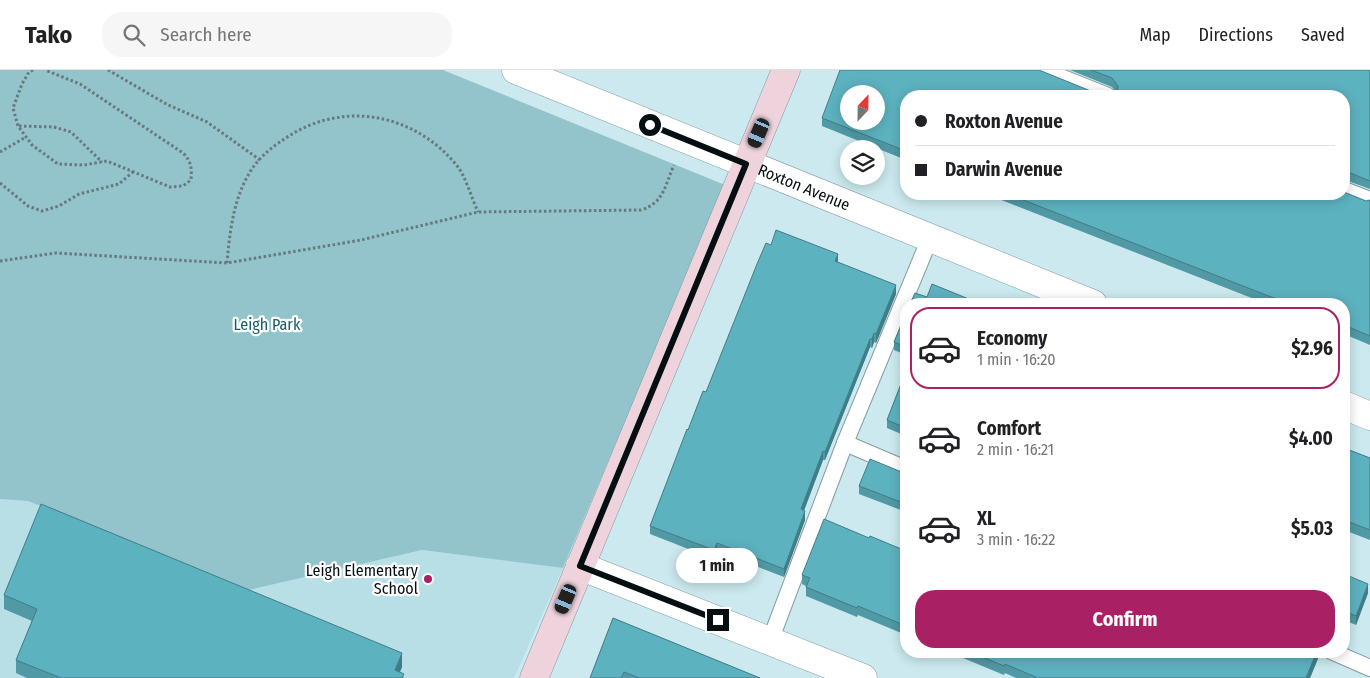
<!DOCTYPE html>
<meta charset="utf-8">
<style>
body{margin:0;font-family:"Fira Sans Condensed",sans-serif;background:#f6f6f6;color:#202124;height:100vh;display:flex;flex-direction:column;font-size:19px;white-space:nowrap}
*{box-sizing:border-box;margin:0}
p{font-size:16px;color:#757577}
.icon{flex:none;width:28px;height:28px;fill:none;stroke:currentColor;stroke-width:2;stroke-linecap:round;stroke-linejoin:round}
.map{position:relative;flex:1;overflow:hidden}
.side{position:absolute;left:900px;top:228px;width:450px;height:360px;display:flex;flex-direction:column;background:#fff;border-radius:20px;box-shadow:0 2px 12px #0003}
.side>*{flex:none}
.hud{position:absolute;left:900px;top:20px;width:450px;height:110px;border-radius:20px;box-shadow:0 2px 12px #0003;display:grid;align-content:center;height:110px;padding:0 15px;background:#fff}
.needle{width:32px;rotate:22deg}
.tools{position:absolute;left:840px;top:15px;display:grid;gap:10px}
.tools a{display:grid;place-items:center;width:45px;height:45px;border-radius:50%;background:#fff;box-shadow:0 2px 12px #0003;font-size:25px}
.end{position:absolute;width:22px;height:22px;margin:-11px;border:6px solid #050e10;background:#fff;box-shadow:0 0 0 2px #fff}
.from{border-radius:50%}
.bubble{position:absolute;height:35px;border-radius:18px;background:#fff;box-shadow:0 2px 12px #0003;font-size:16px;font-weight:700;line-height:35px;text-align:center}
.car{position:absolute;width:15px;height:30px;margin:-15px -8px;border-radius:6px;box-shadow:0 0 4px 1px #0007;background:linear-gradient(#222 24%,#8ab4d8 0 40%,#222 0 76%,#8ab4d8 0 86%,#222 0)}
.hud b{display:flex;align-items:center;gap:18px;height:48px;font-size:19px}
.hud b+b{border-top:1px solid #e0e0e0}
.hud i{width:12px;height:12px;background:#202124}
ul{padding:9px 0 0;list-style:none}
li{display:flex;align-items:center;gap:15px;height:82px;margin:0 10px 8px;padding:0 5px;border:2px solid transparent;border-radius:20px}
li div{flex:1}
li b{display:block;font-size:19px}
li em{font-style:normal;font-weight:700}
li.selected{border-color:#aa2064}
li>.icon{width:45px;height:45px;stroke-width:1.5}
.primary-button{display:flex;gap:10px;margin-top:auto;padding:10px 15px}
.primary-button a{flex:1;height:58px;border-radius:20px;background:#aa2064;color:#fff;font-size:20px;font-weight:700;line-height:58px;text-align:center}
header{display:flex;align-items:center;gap:30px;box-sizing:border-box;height:70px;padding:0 25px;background:#fff;border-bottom:1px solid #e0e0e0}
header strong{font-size:24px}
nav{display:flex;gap:28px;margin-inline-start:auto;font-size:18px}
.search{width:350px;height:45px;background:#f6f6f6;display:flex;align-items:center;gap:12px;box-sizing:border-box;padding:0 18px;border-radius:20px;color:#757577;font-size:19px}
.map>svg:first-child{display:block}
.built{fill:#b8dfe6}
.green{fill:#93c4cc}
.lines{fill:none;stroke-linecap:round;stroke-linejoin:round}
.lane-casing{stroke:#819da2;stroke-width:18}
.street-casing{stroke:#819da2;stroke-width:29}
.secondary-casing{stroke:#819da2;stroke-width:29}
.path{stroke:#66797d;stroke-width:3;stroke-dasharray:2.5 2.5;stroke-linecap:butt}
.lane{stroke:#fff;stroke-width:16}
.street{stroke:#fff;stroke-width:28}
.secondary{stroke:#eed3dd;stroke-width:28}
.wall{fill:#5099a5}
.shaded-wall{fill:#417d86}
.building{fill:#5db2c0;stroke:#417d86;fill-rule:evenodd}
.route{stroke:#050e10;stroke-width:6}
.poi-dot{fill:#aa2064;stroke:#fff;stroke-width:2}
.labels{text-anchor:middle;stroke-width:4.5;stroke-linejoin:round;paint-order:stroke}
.street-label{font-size:16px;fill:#050e10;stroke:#fff}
.park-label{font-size:16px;fill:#155d67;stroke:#fff}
.poi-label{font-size:16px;fill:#050e10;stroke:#fff;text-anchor:end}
</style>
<header>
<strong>Tako</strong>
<div class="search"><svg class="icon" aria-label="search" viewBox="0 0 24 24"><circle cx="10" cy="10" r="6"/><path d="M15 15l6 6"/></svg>Search here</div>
<nav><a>Map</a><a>Directions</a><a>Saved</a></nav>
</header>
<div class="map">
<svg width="1370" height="608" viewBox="0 0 1370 608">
<rect width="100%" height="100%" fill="#cbe9ee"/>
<polygon class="built" points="0,429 28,431 249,520 422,480 563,498 514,608 0,608"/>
<polygon class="green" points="0,0 443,0 725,115 563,498 422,480 249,520 28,431 0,429"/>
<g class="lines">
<defs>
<g id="lane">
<polyline points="1043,0 1108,26"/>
<polyline points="1344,120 1370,130"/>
<polyline points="845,373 906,399"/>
<polyline points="770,571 845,373 930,168"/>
<polyline points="1331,581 1370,598"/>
</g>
<g id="street">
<path id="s1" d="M 516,0 L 1093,234"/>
<polyline points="1344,335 1370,346"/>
<polyline points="580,496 863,608"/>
</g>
<polyline id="secondary" points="534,608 786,0"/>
</defs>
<use href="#lane" class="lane-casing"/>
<use href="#street" class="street-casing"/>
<use href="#secondary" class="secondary-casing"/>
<g class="path">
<path d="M 33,0 L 29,2 L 22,14 L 13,38 L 18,56 L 32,75 L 58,94 L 84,95 L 107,91 L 170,117 L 183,116 L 191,110 C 192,98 191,91 183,83 L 80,14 L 45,0"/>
<polyline points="108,0 168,35 207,52 260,90"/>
<polyline points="19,56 54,57 71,62 102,92"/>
<polyline points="0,82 26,67"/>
<polyline points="0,113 28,136 42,141 59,136 79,124 119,114 134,101"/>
<path d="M 0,191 L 56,183 L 227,193 L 361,170 L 478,142 L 641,140 C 664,133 665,115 674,95"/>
<path d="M 227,193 C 230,159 234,124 254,96 C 263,84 276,74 289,66 C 345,30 416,44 458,97 C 466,108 472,129 478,142"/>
</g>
<use href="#lane" class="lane"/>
<use href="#street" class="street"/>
<use href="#secondary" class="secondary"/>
</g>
<g class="wall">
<polygon points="1070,0 1370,0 1370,119 1348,111 1344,111 1344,26 1116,22 1112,17"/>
<polygon points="906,26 906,90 822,56 822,48"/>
<polygon points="986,124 1344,124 1366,131 1370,130 1370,275 1344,264 1344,234 1267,234"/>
<polygon points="771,175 838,192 896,224 876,273 874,272 872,278 870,277 825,390 823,390 804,441 805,450 784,507 717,481 714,489 650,464 650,456 688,360 706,322"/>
<polygon points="906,243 906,285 894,280 894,272"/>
<polygon points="906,301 906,366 887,358 887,350"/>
<polygon points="1344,378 1370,388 1370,470 1344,460"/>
<polygon points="906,400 906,442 859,424 859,416 904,403"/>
<polygon points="869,468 906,481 906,480 906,565 858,545 857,547 806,526 806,516 802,514 802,505"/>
<polygon points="1344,504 1368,523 1356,555 1344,550"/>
<polygon points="4,525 402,597 400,602 404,608 27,608 16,603 16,590 32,551 4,539"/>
<polygon points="613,548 760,608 590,608"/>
<polygon points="946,581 1319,581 1319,586 1310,608 1016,608 1005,603 1004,605"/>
</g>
<g class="shaded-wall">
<polygon points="838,184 838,193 835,191"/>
<polygon points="896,215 896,224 876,273 876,264"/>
<polygon points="874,263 874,272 872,278 872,269"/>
<polygon points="870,269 870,277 825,390 825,382"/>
<polygon points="823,381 823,390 801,448 801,439"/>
<polygon points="805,441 805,450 784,507 784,499"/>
<polygon points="717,473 717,481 714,489 714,480"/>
<polygon points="1368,514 1368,523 1356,555 1356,546"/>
<polygon points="1317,581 1319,581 1319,586 1310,608 1306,608"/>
<polygon points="402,583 402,597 397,608 395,600"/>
</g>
<g class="building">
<path d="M 840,0 L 1039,0 L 1103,26 L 906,26 L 906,81 L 822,48 ZM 849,24 L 876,24 L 876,51 L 849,51 Z"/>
<polygon points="1091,0 1370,0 1370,111 1348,102 1344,103 1344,26 1111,26 1117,22 1118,16 1112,8"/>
<polygon points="1344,122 1366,131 1370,130 1370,266 1344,255 1344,234 1289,234 1008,124 1344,124"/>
<polygon points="776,160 838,184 835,191 896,215 876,264 874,263 872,269 870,269 825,382 823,381 801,439 805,441 784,499 717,473 714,480 650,456 687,359 688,360 703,321 706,322 757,194 766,173 771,175"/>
<polygon points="932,214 981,234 910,234 915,223 927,227"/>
<polygon points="906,243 906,277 894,272"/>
<polygon points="906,301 906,358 887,350"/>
<polygon points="1344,378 1370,388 1370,460 1344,450"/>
<polygon points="870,389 904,403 904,400 906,400 906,434 859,416"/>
<polygon points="41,434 402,583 395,600 404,604 402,608 61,608 16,590 37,539 4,525"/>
<polygon points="824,449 869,468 870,466 906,481 906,480 906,556 858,536 857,538 806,517 810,508 802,505"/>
<polygon points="1344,504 1368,514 1356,546 1344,541"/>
<polygon points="613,548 760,608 639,608 624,602 621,608 590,608"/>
<polygon points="968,581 1317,581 1306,608 1038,608 1005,594 1004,596"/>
</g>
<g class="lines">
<polyline class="route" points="650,55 746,94 580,496 718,550"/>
</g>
<circle class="poi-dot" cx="428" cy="509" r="5"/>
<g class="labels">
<g class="street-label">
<text dy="6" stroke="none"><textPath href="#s1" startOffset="311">Roxton Avenue</textPath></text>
</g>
<g class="park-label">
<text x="267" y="260">Leigh Park</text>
</g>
<g class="poi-label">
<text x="418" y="506">Leigh Elementary<tspan x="418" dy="18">School</tspan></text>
</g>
</g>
</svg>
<div class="tools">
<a><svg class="needle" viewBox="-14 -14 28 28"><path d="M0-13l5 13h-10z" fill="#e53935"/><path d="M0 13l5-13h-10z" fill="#757577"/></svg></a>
<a><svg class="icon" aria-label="layers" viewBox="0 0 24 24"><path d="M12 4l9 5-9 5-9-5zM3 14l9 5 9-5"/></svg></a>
</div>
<i class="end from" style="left:650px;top:55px"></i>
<i class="end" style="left:718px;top:550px"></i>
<div class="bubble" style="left:676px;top:478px;width:82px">1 min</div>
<i class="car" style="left:759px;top:63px;rotate:203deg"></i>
<i class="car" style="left:566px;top:529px;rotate:203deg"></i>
<div class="hud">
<b><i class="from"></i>Roxton Avenue</b>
<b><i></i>Darwin Avenue</b>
</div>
<section class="side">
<ul>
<li class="selected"><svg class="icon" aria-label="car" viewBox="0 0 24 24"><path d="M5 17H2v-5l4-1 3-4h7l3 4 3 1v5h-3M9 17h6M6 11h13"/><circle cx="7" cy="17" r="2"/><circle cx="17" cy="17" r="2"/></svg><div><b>Economy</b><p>1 min · 16:20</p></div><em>$2.96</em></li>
<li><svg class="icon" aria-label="car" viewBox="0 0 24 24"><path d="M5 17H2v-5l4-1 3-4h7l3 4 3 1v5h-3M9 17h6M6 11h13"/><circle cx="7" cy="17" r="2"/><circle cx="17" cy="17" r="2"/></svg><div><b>Comfort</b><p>2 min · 16:21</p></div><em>$4.00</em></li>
<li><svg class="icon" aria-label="car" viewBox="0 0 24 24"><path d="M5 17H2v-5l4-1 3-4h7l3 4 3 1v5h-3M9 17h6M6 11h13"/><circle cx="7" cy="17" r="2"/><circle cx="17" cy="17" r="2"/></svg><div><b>XL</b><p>3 min · 16:22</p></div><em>$5.03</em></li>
</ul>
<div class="primary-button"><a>Confirm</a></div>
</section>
</div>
